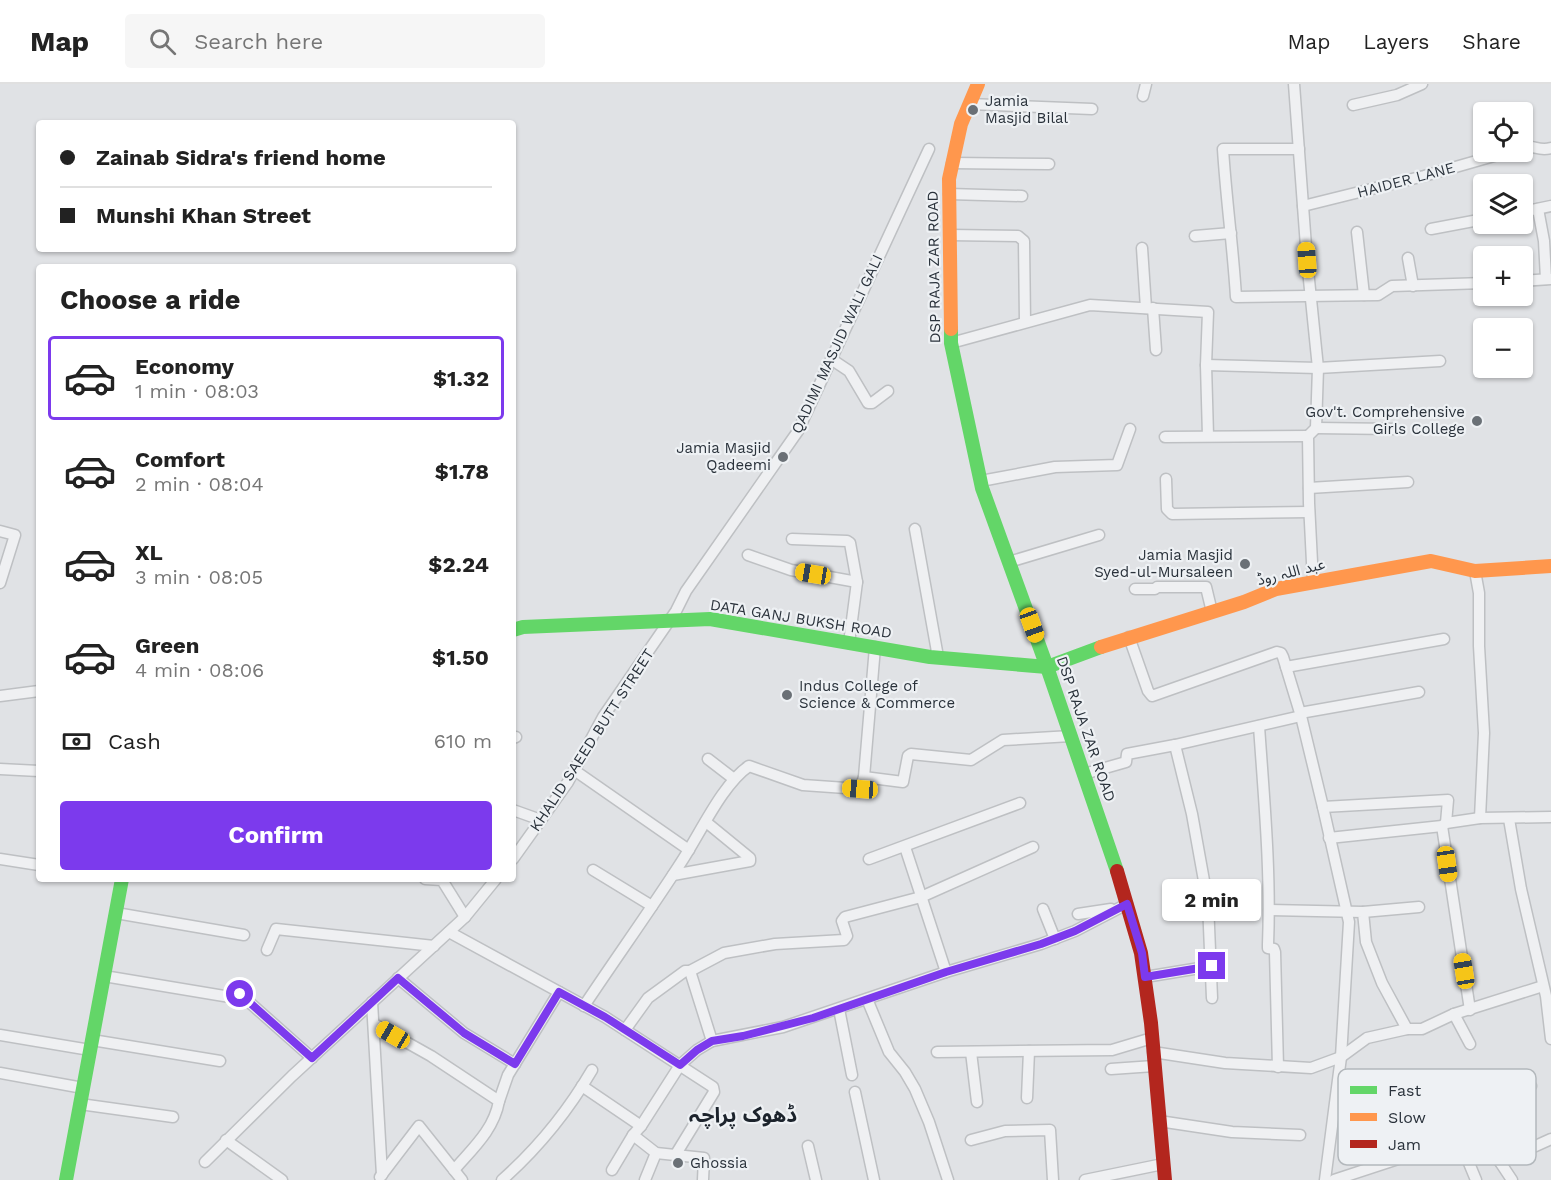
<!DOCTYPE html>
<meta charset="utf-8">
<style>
body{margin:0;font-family:"Work Sans","Noto Sans Arabic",sans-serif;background:#f6f6f6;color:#222;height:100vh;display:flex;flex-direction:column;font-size:22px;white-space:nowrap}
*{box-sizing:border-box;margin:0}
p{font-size:20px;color:#767676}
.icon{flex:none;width:33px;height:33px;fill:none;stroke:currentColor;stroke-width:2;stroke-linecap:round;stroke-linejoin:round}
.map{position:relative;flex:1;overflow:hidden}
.side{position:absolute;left:36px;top:180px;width:480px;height:618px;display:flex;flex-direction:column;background:#fff;border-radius:6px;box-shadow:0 2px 4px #0004}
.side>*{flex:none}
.banner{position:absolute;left:36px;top:36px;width:480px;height:132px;border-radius:6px;box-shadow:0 2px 4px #0004;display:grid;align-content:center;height:132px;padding:0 24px;background:#fff}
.tools{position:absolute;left:1473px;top:18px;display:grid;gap:12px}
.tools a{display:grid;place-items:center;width:60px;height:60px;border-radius:6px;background:#fff;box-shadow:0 2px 4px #0004;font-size:30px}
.end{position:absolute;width:27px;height:27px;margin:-14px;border:8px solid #7c3aed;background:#fff;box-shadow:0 0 0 3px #fff}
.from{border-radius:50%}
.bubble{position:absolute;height:42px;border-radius:6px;background:#fff;box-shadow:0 2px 4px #0004;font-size:20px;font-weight:700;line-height:42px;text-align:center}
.car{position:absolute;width:18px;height:36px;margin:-18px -9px;border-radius:8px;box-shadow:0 0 4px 2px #0007;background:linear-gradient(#f5c518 24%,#345 0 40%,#f5c518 0 76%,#345 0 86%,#f5c518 0)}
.banner b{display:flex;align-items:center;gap:21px;height:57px;font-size:22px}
.banner b+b{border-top:2px solid #e0e0e0}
.banner i{width:15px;height:15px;background:#222}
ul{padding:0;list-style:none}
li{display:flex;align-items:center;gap:18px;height:84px;margin:0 12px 9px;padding:0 12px;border:3px solid transparent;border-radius:6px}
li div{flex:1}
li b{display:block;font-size:22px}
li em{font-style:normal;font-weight:700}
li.selected{border-color:#7c3aed}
li>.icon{width:54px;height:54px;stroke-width:1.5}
h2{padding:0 24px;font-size:27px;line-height:72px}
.pay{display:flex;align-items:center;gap:15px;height:66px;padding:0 24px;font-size:22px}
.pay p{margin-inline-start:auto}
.action{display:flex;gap:12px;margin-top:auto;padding:12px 24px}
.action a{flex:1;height:69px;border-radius:6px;background:#7c3aed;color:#fff;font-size:24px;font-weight:700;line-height:69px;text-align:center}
header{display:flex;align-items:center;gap:36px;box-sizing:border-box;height:84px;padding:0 30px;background:#fff;border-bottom:2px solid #e0e0e0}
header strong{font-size:28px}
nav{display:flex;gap:33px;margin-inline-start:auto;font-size:21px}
.search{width:420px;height:54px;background:#f6f6f6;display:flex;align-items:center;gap:15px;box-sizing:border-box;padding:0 21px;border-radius:6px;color:#767676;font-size:22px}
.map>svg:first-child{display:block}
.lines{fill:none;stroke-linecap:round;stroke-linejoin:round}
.street-casing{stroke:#bec0c3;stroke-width:13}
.street{stroke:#eff0f2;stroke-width:10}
.fast{stroke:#63d668;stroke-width:14}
.slow{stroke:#ff974d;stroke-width:14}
.jam{stroke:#b3261e;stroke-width:14}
.route{stroke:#7c3aed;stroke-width:8}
.poi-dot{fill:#6a7076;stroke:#eef1f4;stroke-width:2}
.labels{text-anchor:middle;stroke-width:4.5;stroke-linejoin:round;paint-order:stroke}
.poi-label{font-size:15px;fill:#2a323b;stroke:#eef1f4;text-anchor:start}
.street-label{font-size:15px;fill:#2a323b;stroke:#eef1f4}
.district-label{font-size:21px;font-weight:bold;fill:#1c232c;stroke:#eef1f4}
.key{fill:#eef1f4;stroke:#b3b8bc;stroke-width:1.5}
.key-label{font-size:16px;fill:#2a323b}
</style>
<header>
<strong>Map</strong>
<div class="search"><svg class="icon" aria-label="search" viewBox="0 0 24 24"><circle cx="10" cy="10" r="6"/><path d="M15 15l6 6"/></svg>Search here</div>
<nav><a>Map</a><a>Layers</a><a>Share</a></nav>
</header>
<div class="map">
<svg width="1551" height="1096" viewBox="0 0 1551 1096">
<rect width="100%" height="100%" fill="#e0e2e5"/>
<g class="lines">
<defs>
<g id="street">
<polyline points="1294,0 1307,176 1318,284 1316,344 1308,352 1309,419 1313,498"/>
<polyline points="1143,12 1146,0"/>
<polyline points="970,20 1092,25"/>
<polyline points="1353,21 1397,11 1422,0"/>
<path d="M 1522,63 C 1534,60 1538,68 1551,64"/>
<path d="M 1299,65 L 1223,65 C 1226,114 1233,163 1236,213 L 1378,211 L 1392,202 L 1484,199"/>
<polyline points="952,79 1049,80"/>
<polyline points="949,110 1022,112"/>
<polyline points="1303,122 1424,92 1508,68"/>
<polyline points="1538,125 1544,157 1546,195"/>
<polyline points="1522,128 1551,122"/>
<polyline points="1431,145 1484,135"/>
<polyline points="1357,148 1364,211"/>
<polyline points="950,151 1018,152 1024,157 1025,238"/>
<polyline points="1195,152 1231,149"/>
<polyline points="1142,164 1146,224"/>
<polyline points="1408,174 1413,202"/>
<polyline points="1522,197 1551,195"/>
<polyline points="1153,224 1156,266"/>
<polyline points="951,259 1090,221 1208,228 1206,281 1208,352"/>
<polyline points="831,275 849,287 868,319 872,319 888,307"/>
<polyline points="1206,281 1318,284 1440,277"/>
<polyline points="1316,344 1393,345"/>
<polyline points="1165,353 1308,352"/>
<polyline points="1166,395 1167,425 1172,430 1309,428"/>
<polyline points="981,397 1055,383 1117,381 1130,345"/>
<polyline points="1309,404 1408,398"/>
<polyline points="915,445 938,573"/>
<polyline points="0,447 15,451 0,499"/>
<polyline points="792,455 847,457 850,459 857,498 849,559"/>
<polyline points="748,471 791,486 857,498"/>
<polyline points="1009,478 1099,451"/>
<polyline points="1475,487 1479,509 1479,562 1484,649 1480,734"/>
<polyline points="1135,505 1155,505 1157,503 1206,503 1212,528"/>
<polyline points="1129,553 1148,607 1152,612 1277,568 1281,569 1283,573 1301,632 1323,723 1349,838 1341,973 1325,1096"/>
<polyline points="1286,583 1444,555"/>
<polyline points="0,612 39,607"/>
<polyline points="1300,629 1419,608"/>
<path d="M 1259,642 C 1264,715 1271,788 1268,861 L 1268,864 L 1274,865 L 1275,868 L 1278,983"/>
<polyline points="513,654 516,653"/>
<polyline points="1175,661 1192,730 1208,819 1212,914"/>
<polyline points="708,675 734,695"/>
<polyline points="0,685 39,687"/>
<polyline points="574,686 689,766"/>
<polyline points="1084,690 1126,678 1127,670 1175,661 1301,632"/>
<polyline points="864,693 875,563"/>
<polyline points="1323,723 1448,716 1446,739"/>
<polyline points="513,726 541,736"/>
<polyline points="1509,735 1521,805 1546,912 1551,955"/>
<polyline points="1442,742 1470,926"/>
<polyline points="1329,754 1442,742 1446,739 1480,734 1551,733"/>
<polyline points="905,763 946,888"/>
<polyline points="0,775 39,781"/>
<polyline points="513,775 568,698 603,633 676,527 686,507 798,347 929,65"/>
<polyline points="869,775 1020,719"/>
<polyline points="593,786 652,822"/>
<polyline points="673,791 750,777 750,774 706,738"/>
<polyline points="425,795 442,796 465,833"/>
<polyline points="1043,825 1055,855"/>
<polyline points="1269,826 1363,828 1366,858 1382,899 1407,945"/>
<polyline points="1363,828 1419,823"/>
<polyline points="116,829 244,851"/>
<polyline points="1078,830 1111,825"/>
<polyline points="449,848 605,933 713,1003 714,1008 676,1070"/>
<polyline points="267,866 276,845 434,862"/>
<polyline points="690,887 712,957"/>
<polyline points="104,892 230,913"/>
<polyline points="1145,893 1212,882"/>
<polyline points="398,894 464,949 515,980"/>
<polyline points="240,910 312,974"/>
<polyline points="867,915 889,968 905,988 915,1005 929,1038 948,1096"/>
<polyline points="372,918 382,1091"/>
<path d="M 584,922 C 616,874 649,828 680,780 C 699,752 722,700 749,682 L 803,701 L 860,705 L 864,693 L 903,698 L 908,672 L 911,670 L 971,676 L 1003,656 L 1071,652"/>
<polyline points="839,925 852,991"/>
<polyline points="1454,930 1470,960"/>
<path d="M 374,940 L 431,972 L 499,1017 C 494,1046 472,1065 454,1086"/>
<polyline points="625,946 648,914 685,887 690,887 724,869 775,860 844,856 847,852 842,837 845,833 921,813 1033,763"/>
<polyline points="0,951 90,966"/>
<polyline points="92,956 220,977"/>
<polyline points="937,968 1112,966 1152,954"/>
<polyline points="971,968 977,1018"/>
<polyline points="1153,968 1225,979 1311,984 1341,973 1367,954 1407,945 1422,945 1454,930 1543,902"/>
<polyline points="1111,985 1154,982"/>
<polyline points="0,989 83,1004"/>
<polyline points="1482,993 1500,1078 1512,1096"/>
<polyline points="582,1002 641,1042"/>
<path d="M 1422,1004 C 1429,1023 1432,1043 1438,1062"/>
<polyline points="855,1008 874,1096"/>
<polyline points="1027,1014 1029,967"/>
<polyline points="499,1017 508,991 559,908"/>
<polyline points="80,1020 173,1033"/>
<polyline points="1488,1022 1531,1002"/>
<polyline points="1159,1037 1232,1048 1300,1051"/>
<polyline points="226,1056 282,1096"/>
<polyline points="971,1056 1005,1047 1050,1046 1053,1096"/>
<polyline points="808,1062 816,1096"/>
<polyline points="205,1078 292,992 465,833 496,795"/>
<polyline points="1500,1078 1551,1055"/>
<polyline points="612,1086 633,1051"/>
<polyline points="380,1093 419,1042 462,1096"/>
<path d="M 502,1096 C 537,1065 568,1027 592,986"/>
<polyline points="645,1096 656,1069"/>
<polyline points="703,1096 704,1074 656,1069 633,1051 641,1042 680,981 697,966 712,957 783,943 946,888 1041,860 1075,847 1127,820"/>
<polyline points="1085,1096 1163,1080"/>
<polyline points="1334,1096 1459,1055 1476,1096"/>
</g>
</defs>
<use href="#street" class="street-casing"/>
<use href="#street" class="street"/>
<g class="fast">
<polyline points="951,245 951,259 982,404 1047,583 1117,787"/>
<polyline points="513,546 523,543 710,535 930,573 1047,583 1101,563"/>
<polyline points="66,1096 122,795"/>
</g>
<g class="slow">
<polyline points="951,245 949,95 961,40 978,0"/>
<polyline points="1101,563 1244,518 1276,505 1431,477 1475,487 1551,482"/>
</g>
<polyline class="jam" points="1117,787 1141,869 1151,939 1165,1096"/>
</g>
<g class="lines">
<polyline class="route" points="240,910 312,974 398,894 464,949 515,980 559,908 605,933 680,981 697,966 712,957 743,952 813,934 946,888 1041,860 1075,847 1127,820 1142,869 1145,893 1212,882"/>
</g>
<g class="poi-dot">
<circle cx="973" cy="26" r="6"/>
<circle cx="1477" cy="337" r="6"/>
<circle cx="783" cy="373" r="6"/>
<circle cx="1245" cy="480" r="6"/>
<circle cx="787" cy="611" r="6"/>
<circle cx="678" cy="1079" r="6"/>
</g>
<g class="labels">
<g class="poi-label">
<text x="985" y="22">Jamia<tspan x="985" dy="17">Masjid Bilal</tspan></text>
<text x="1465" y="333" text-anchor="end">Gov't. Comprehensive<tspan x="1465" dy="17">Girls College</tspan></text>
<text x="771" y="369" text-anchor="end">Jamia Masjid<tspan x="771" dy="17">Qadeemi</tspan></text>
<text x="1233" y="476" text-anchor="end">Jamia Masjid<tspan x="1233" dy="17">Syed-ul-Mursaleen</tspan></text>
<text x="799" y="607">Indus College of<tspan x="799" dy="17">Science &amp; Commerce</tspan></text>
<text x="690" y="1084">Ghossia</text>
</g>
<g class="street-label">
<text transform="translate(1406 96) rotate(-15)" y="5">HAIDER LANE</text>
<text transform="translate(934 183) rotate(-91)" y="5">DSP RAJA ZAR ROAD</text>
<text transform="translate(837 260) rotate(-65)" y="5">QADIMI MASJID WALI GALI</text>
<text transform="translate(1291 488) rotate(-14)" y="5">عبد اللہ روڈ</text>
<text transform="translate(801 535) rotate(9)" y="5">DATA GANJ BUKSH ROAD</text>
<text transform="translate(1086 645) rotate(71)" y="5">DSP RAJA ZAR ROAD</text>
<text transform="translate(592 656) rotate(-57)" y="5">KHALID SAEED BUTT STREET</text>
</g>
<g class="district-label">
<text x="743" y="1038">ڈھوک پراچہ</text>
</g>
</g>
<rect x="1338" y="985" width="198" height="96" rx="9" class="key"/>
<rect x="1350" y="1002" width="27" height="8" fill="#63d668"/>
<rect x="1350" y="1029" width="27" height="8" fill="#ff974d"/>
<rect x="1350" y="1056" width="27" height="8" fill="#b3261e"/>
<g class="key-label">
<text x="1388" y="1012">Fast</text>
<text x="1388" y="1039">Slow</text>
<text x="1388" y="1066">Jam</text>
</g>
</svg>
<div class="tools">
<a><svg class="icon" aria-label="locate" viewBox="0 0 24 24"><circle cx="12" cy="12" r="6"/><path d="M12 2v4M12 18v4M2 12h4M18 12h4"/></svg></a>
<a><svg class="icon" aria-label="layers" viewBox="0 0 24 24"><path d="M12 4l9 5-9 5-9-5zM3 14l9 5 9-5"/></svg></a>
<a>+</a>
<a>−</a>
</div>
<i class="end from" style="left:240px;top:910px"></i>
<i class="end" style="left:1212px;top:882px"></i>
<div class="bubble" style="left:1162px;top:795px;width:99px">2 min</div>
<i class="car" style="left:1307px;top:176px;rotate:356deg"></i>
<i class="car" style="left:813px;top:490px;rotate:280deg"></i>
<i class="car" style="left:1032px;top:541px;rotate:160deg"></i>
<i class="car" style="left:860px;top:705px;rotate:274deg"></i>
<i class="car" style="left:1447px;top:780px;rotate:172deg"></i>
<i class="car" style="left:1464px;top:887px;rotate:351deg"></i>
<i class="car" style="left:393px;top:951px;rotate:300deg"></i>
<div class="banner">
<b><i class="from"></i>Zainab Sidra's friend home</b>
<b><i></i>Munshi Khan Street</b>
</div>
<section class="side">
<h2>Choose a ride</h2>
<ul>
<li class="selected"><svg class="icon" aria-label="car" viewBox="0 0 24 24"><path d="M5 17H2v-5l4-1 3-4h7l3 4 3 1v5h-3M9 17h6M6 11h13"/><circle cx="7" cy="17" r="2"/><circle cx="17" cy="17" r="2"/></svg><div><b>Economy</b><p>1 min · 08:03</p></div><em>$1.32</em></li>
<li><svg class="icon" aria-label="car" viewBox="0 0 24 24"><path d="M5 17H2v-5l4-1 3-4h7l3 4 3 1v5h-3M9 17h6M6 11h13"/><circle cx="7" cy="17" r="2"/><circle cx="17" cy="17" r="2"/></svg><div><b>Comfort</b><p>2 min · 08:04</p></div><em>$1.78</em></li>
<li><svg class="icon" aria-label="car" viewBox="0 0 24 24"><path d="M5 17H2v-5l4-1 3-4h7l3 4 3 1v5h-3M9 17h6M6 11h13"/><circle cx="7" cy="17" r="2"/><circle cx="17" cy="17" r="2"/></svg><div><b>XL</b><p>3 min · 08:05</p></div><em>$2.24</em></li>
<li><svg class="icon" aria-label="car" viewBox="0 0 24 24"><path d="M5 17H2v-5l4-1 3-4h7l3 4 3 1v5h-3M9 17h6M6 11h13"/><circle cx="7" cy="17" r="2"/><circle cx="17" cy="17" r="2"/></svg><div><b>Green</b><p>4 min · 08:06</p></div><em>$1.50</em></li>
</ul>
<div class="pay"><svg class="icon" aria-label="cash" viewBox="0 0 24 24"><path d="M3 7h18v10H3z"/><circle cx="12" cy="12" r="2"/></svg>Cash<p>610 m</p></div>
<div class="action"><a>Confirm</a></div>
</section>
</div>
